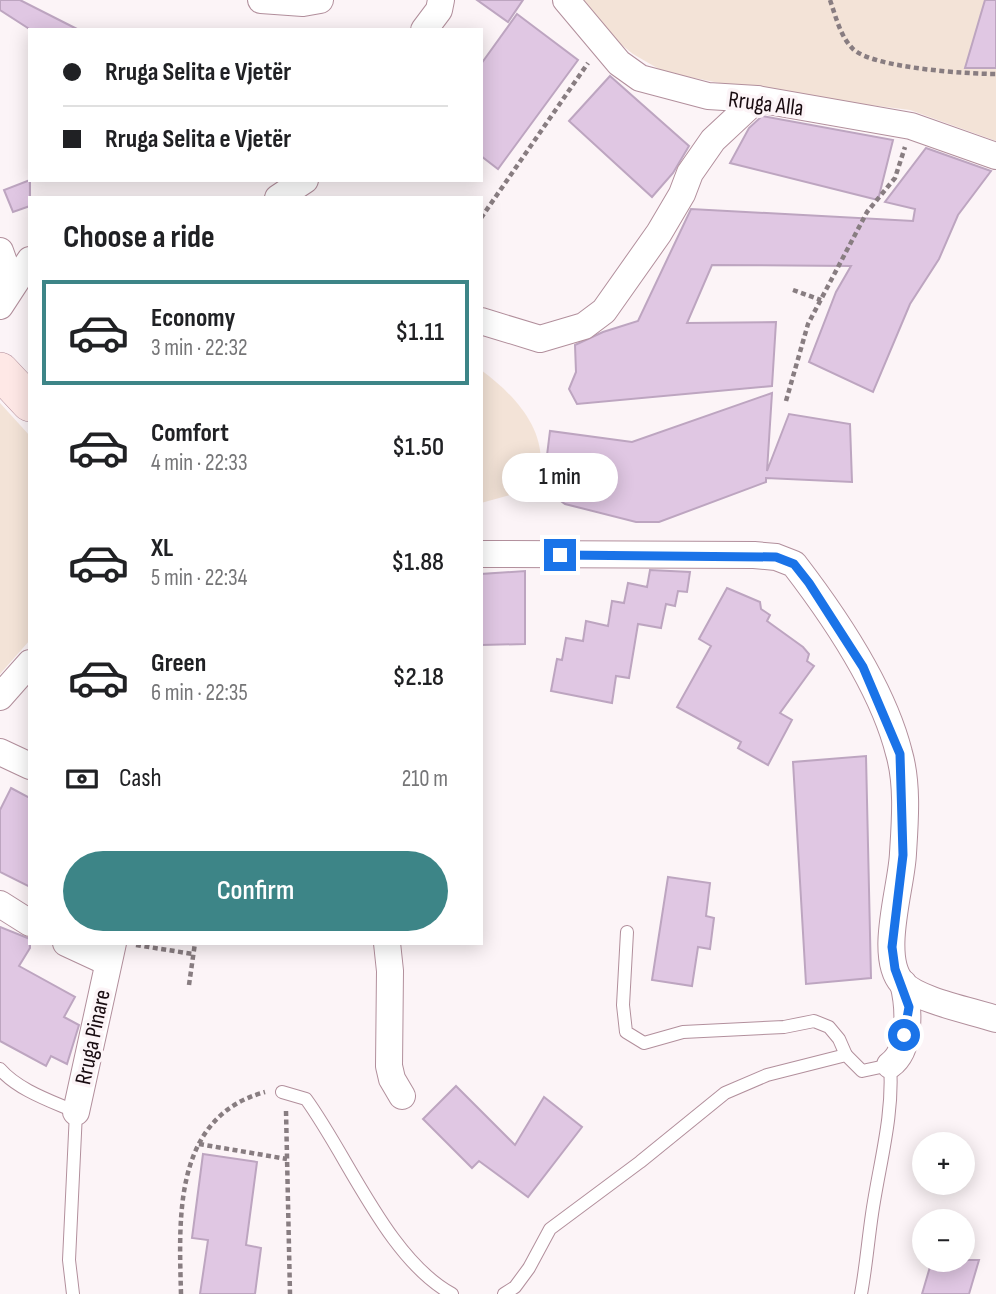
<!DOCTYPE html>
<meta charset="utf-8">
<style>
body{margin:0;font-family:"Sofia Sans Condensed",sans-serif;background:#f2f2f2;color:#202124;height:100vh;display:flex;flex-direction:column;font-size:26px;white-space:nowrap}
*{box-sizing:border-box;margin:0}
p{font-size:23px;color:#757577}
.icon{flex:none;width:38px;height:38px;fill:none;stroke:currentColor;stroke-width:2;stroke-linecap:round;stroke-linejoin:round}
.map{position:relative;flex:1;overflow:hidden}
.details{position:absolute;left:28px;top:196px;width:455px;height:749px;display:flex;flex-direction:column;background:#fff;border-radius:0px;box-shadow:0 4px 18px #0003}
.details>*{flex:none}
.top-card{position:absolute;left:28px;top:28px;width:455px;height:154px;border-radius:0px;box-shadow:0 4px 18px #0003;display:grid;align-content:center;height:154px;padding:0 35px;background:#fff}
.buttons{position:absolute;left:912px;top:1132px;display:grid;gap:14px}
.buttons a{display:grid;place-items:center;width:63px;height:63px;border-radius:50%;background:#fff;box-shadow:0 4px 18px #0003;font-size:35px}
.end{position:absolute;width:32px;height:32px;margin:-16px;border:9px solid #1a73e8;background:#fff;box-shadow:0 0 0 4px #fff}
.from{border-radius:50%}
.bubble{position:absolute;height:49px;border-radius:24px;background:#fff;box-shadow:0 4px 18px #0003;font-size:23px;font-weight:600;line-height:49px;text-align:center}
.top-card b{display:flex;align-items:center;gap:24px;height:66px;font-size:26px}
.top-card b+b{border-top:2px solid #e0e0e0}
.top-card i{width:18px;height:18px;background:#202124}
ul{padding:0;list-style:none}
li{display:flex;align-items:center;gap:21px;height:105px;margin:0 14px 10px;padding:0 21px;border:4px solid transparent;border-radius:0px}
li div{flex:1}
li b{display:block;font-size:26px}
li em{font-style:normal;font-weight:600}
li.current{border-color:#3d8587}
li>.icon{width:63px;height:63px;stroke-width:1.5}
h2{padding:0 35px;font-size:32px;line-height:84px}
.pay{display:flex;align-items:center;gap:18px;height:77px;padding:0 35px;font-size:26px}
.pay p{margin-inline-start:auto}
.button{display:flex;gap:14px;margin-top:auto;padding:14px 35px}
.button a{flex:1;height:80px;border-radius:42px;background:#3d8587;color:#fff;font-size:28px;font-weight:600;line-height:80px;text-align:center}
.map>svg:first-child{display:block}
.green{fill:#f3e3d7}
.building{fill:#e0c7e3;stroke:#bda5c0;stroke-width:2}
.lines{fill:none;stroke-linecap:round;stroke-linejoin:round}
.lane-casing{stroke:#b28f9c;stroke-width:14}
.street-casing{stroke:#b28f9c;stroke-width:28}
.secondary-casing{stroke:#b28f9c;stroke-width:38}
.path{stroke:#887d81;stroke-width:4.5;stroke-dasharray:5 3.5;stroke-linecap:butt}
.lane{stroke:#fff;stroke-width:12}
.street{stroke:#fff;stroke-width:26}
.secondary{stroke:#fee8e6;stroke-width:37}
.route{stroke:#1a73e8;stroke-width:9}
.labels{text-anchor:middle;stroke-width:7;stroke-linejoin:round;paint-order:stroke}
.street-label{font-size:23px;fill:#190c11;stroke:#fcf4f7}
</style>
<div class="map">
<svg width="996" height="1294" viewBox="0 0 996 1294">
<rect width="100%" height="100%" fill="#fcf4f7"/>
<g class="green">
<polygon points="578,0 996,0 996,141 910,110 765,92 664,72 633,54 601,28"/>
<path d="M 481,370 C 519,398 555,439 535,488 L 481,503 Z"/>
<polygon points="0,403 30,436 30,640 0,674"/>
</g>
<g class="building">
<polygon points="0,0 20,0 79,30 31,30 0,10"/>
<polygon points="477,0 523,0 508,22"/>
<polygon points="985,0 996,0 996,68 965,68"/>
<polygon points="517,14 578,60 498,169 481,156 481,64"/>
<polygon points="610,76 689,146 673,173 652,197 569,121"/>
<polygon points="762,116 893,140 878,200 730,163 749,128"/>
<polygon points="926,148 991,171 958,215 939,259 910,304 873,392 809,362 836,292 851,266 712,265 687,323 776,322 772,386 577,404 569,389 576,372 575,345 603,332 638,321 691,209 913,221 915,209 885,202"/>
<polygon points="30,180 30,206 13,212 4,190"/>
<polygon points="772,393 767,471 789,414 850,424 852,482 766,478 766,482 659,522 636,522 565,504 543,488 550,431 632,442"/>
<polygon points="650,570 690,572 687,592 678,591 675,606 666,604 661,628 638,624 629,678 616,676 612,703 551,691 557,659 562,660 566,638 583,641 586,621 608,626 612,601 624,603 628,583 647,587"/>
<polygon points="525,571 525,644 481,645 481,574"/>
<polygon points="727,588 760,602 761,609 770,615 767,621 803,647 809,654 807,661 814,666 780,713 792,720 768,765 738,748 741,742 677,707 711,646 699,639"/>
<polygon points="866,756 871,978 806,984 793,762"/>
<polygon points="11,788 30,798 30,887 0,872 0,810"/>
<polygon points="668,877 710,883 706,916 714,918 710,949 698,947 692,986 652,980"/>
<polygon points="0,927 30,939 30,948 19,966 75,997 64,1017 79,1025 67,1064 51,1056 46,1066 0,1041"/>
<polygon points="456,1086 515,1145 544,1097 582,1127 528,1197 479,1161 472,1168 423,1119"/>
<polygon points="203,1154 257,1162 246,1245 261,1248 255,1294 200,1294 208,1240 192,1238"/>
<polygon points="932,1260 979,1260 969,1294 922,1294"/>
</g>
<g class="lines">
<defs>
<g id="lane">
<polyline points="627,932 623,1005 626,1032 644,1043 683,1032 784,1027 814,1021 829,1027 839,1039 846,1055"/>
<path d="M 0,1069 C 18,1090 51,1101 76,1112 L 69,1260 L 73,1294"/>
<path d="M 282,1092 L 306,1099 C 349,1158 388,1259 452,1294"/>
<path d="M 504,1294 L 515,1287 L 529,1268 L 550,1229 L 640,1162 L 725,1093 L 767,1075 L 846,1055 L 862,1071 L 890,1065 C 894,1115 879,1165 872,1214 C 868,1241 866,1267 861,1294"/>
</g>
<g id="street">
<polyline points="261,0 303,3 320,0"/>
<polyline points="566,0 619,63 640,78 708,96 757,99 911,126 996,156"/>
<polyline points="424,30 439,10 441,0"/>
<polyline points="278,198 305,180"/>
<polyline points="0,251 12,284"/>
<polyline points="0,306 30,260"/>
<polyline points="481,321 540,339 584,326 604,311 659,233 682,194 690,173 713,140 757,99"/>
<path d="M 481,554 L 754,555 L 776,557 L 794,564 C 834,616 883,689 899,753 C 908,784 905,822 903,853 C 902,886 878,956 902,983 C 918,1001 973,1011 996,1019"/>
<polyline points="0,697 30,663"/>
<polyline points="0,752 30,766"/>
<polyline points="0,904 30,923"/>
<polyline points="66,943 107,962"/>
<polyline points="387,943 390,971 389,1066 392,1079 402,1096"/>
<path d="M 890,1065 C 912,1049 909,1006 903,983"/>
<polyline points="76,1112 113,943"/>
</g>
<polyline id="secondary" points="0,371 30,403"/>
</defs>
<use href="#lane" class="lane-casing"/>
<use href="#street" class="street-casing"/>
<use href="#secondary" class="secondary-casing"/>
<g class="path">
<path d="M 830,0 C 836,17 840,36 853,49 C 873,68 967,74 996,74"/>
<polyline points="481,218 588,63"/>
<polyline points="793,290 821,300"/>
<polyline points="786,401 808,324 867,212 895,178 905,147"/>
<polyline points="136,945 193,954"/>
<polyline points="189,985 195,943"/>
<polyline points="286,1111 290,1294"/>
<polyline points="199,1144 287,1159"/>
<path d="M 181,1294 C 179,1217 173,1117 265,1092"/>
</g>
<use href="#lane" class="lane"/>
<use href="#street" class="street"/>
<use href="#secondary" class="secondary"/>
</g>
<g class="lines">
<polyline class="route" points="560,555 776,557 794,564 809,583 863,667 900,754 903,855 892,947 895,969 909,1007 904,1035"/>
</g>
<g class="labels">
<g class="street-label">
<text transform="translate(766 103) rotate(7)" y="8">Rruga Alla</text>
<text transform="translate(92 1037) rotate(-78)" y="8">Rruga Pinare</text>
</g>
</g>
</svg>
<div class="buttons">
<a>+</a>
<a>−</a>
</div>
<i class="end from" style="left:904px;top:1035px"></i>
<i class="end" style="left:560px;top:555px"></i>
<div class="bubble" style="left:502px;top:453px;width:116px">1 min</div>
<div class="top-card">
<b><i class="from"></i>Rruga Selita e Vjetër</b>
<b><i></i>Rruga Selita e Vjetër</b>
</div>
<section class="details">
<h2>Choose a ride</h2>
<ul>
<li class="current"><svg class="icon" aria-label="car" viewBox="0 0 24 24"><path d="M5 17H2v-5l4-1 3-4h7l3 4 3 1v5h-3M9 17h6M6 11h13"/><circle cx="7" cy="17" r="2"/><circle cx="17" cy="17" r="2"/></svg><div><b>Economy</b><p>3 min · 22:32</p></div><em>$1.11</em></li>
<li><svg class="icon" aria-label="car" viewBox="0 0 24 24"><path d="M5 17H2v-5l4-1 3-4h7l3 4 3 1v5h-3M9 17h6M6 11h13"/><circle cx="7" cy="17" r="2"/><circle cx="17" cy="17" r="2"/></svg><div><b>Comfort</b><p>4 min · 22:33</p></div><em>$1.50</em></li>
<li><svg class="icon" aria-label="car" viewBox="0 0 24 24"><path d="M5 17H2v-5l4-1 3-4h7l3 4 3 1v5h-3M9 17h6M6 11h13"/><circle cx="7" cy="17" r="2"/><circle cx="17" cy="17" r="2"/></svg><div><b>XL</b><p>5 min · 22:34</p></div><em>$1.88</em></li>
<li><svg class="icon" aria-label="car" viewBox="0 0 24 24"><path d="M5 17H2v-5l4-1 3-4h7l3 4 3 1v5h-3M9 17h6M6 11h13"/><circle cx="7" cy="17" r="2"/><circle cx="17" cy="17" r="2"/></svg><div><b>Green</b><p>6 min · 22:35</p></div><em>$2.18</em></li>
</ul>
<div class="pay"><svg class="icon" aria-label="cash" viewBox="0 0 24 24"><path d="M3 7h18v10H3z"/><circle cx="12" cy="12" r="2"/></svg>Cash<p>210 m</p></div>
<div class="button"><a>Confirm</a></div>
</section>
</div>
